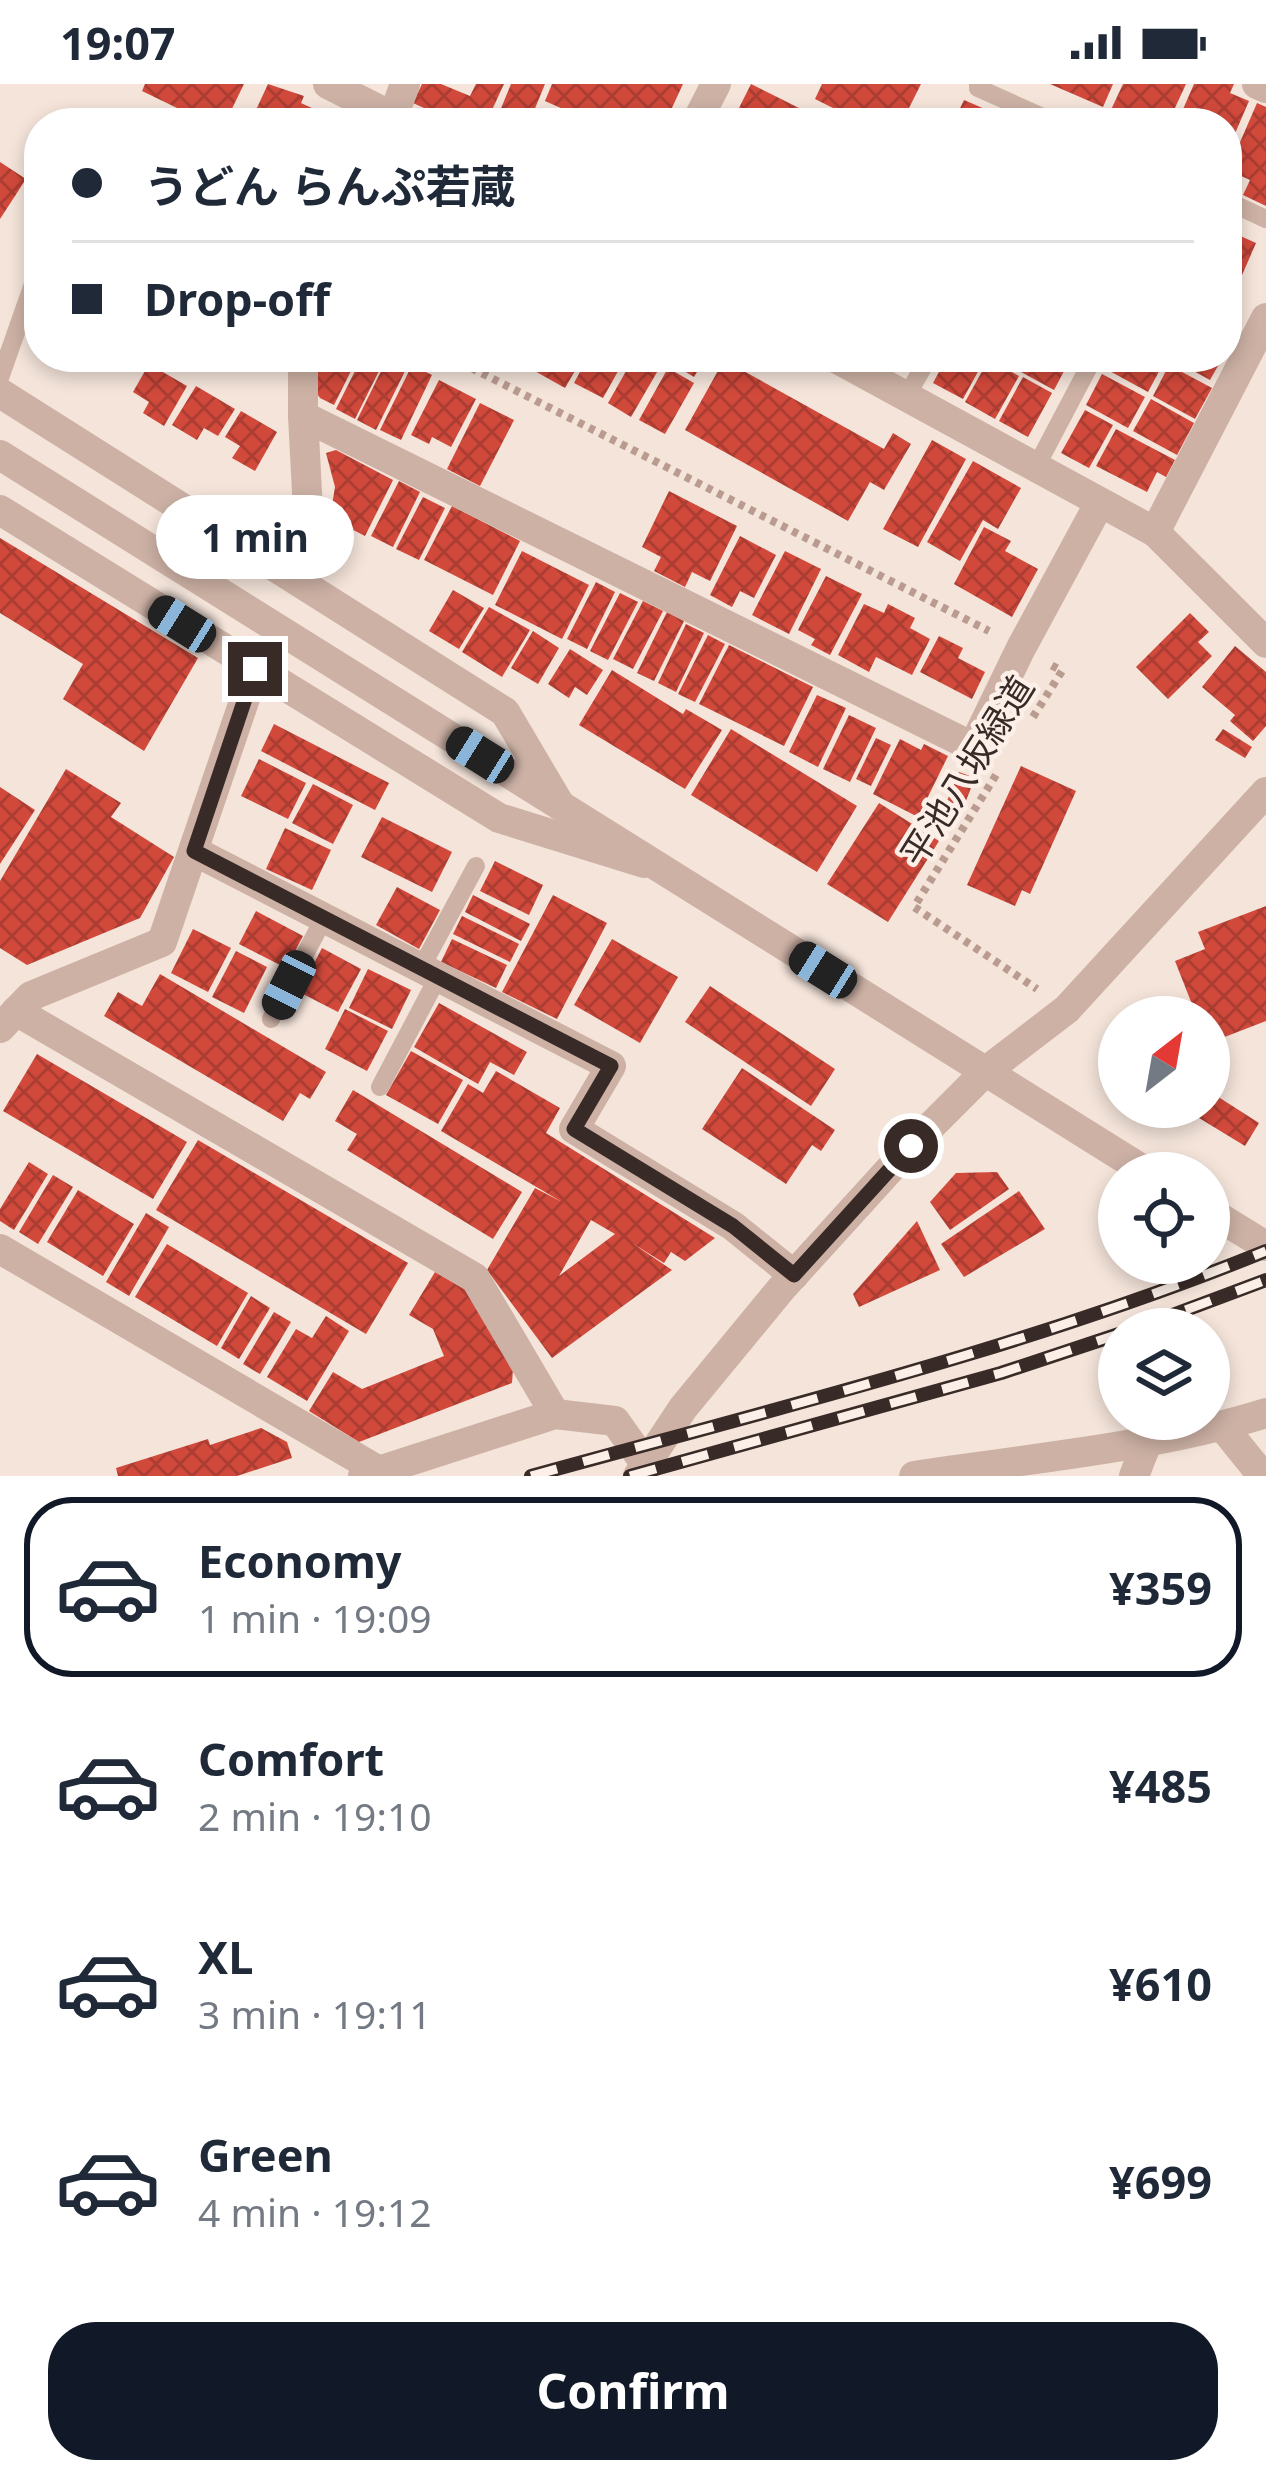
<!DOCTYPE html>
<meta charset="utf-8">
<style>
body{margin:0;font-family:"Noto Sans","Noto Sans JP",sans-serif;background:#f2f2f3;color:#1f2937;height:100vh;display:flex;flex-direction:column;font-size:45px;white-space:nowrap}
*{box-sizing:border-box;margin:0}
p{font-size:39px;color:#747a83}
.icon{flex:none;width:66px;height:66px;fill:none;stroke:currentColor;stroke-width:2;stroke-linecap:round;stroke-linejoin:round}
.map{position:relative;height:1392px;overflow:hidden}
.drawer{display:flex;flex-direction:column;background:#fff;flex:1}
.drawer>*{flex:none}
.banner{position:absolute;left:24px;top:24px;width:1218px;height:264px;border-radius:48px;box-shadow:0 6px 18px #0003;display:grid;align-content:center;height:264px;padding:0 48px;background:#fff}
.needle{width:78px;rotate:31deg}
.buttons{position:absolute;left:1098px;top:912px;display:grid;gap:24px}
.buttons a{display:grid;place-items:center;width:132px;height:132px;border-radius:50%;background:#fff;box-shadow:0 6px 18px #0003;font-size:60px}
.end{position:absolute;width:54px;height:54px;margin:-27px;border:15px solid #382a27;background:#fff;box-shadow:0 0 0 6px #fff}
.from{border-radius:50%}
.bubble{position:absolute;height:84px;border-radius:42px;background:#fff;box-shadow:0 6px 18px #0003;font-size:39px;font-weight:700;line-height:84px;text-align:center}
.car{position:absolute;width:36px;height:72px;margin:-36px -18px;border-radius:15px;box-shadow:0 0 9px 3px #0007;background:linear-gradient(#222 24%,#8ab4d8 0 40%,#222 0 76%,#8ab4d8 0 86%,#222 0)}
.banner b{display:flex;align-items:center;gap:42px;height:114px;font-size:45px}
.banner b+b{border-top:3px solid #e0e1e3}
.banner i{width:30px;height:30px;background:#1f2937}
ul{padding:21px 0 0;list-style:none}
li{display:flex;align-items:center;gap:36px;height:180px;margin:0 24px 18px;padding:0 24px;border:6px solid transparent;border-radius:48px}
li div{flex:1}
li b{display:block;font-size:45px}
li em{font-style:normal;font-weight:700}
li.on{border-color:#111827}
li>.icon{width:108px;height:108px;stroke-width:1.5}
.action{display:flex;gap:24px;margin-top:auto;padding:24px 48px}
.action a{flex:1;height:138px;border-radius:48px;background:#111827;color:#fff;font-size:48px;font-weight:700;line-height:138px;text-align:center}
.status{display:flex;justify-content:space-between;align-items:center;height:84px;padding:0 60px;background:#fff;direction:ltr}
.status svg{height:33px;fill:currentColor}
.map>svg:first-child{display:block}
.building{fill:url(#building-cross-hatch);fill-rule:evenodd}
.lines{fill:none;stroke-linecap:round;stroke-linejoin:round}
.path{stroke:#b99b8f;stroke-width:8;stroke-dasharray:6 6;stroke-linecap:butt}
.service{stroke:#cdb1a5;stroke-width:18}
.minor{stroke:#cdb1a5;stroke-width:30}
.tertiary{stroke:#cdb1a5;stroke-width:30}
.rail-casing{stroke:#382a27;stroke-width:14}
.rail{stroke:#fbefe7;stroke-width:9;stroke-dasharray:27;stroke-linecap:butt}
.route{stroke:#382a27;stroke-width:15}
.labels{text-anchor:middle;stroke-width:9;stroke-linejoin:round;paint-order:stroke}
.street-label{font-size:36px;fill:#382a27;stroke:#fbefe7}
</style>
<div class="status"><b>19:07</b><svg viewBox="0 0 49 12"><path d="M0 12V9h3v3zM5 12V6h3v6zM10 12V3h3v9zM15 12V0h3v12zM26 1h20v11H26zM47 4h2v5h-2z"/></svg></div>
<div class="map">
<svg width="1266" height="1392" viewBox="0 0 1266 1392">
<defs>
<pattern id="building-cross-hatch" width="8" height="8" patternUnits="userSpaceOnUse" patternTransform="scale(3)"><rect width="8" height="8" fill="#d1493b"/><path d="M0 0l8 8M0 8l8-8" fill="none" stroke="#ab3d32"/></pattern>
</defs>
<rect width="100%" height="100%" fill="#f4e4da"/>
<g class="building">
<polygon points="145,0 244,0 225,39 208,39 142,7"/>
<polygon points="268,0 304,12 301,19 344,39 250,39"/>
<polygon points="422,0 441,0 470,12 476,0 504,0 486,39 457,39 413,19"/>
<polygon points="511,0 545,0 529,39 495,39"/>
<polygon points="552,0 683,0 665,39 578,39 581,33 545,17"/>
<polygon points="751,0 805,27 799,39 765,39 738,26"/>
<polygon points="822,0 921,0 909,24 921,31 917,39 863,39 815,15"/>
<polygon points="1050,0 1113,0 1103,23"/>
<polygon points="1123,0 1186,0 1168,39 1134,39 1110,28"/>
<polygon points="1194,0 1234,0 1230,9 1249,17 1227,68 1227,39 1177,39"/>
<polygon points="964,16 994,29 990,39 953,39"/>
<polygon points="1257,19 1266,23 1266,122 1243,111 1250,96 1228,86"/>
<polygon points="0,78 26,95 0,135"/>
<polygon points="1227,146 1256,159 1236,205 1227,200"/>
<polygon points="316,273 358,273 334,321 320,314 311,301"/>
<polygon points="362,273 386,273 355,335 336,325"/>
<polygon points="388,273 409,279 376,346 357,336"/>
<polygon points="520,273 583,273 565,304 517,277"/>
<polygon points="588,273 626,273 603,314 574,299"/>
<polygon points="634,273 643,273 660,283 631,333 608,319"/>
<polygon points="675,273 706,273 694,293 671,279"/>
<polygon points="947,273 986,273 963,315 933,299"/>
<polygon points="1014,273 1068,273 1071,274 1054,306 1010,282"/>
<polygon points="1112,273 1155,273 1164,278 1148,308 1106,285"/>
<polygon points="1168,273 1223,273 1210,296"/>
<polygon points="989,275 1019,292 995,335 965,318"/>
<polygon points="724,276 884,365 893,349 911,360 884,406 870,398 848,437 685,346"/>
<polygon points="149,280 187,302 164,342 143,329 149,318 133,308"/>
<polygon points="412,281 432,291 401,356 380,346"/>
<polygon points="1169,281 1212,304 1195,335 1153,312"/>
<polygon points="668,284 694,299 665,350 639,336"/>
<polygon points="1102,290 1145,313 1128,344 1086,321"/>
<polygon points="1023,293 1052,309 1028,353 999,337"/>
<polygon points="439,296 476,315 451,363 432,353 429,360 411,351"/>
<polygon points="196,302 235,325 218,352 204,344 197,356 172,341"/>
<polygon points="1151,315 1194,339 1177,371 1133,347"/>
<polygon points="480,319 514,336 480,402 447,385"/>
<polygon points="1085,326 1113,341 1089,384 1061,369"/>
<polygon points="241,327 277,348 255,387 232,374 240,362 225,353"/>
<polygon points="1116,345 1175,376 1166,393 1157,388 1147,408 1096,382"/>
<polygon points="932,356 966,375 918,463 883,445"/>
<polygon points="336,366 393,396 365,452 330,434 335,403 326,369"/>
<polygon points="973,377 1021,404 998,445 983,436 960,477 927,458"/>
<polygon points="399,397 420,408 393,463 371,452"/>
<polygon points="669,407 737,442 710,497 692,488 685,503 654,487 661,473 642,463"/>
<polygon points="423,413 445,424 419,476 396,465"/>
<polygon points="452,422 520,457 493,511 424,476"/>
<polygon points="984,443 1011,457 1005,467 1038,485 1012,533 954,500"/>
<polygon points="740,452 776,471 754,514 740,507 732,523 710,511"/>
<polygon points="0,454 198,574 144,667 63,615 83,580 0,529"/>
<polygon points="522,467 589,501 562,555 495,521"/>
<polygon points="785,467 821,485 789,550 752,531"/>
<polygon points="826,492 862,510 830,571 811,561 815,555 798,546"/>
<polygon points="596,498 615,508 587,565 567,555"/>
<polygon points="453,506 484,524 459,565 429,547"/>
<polygon points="620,509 638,518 608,576 590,567"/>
<polygon points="643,517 663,527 633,585 613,575"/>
<polygon points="864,520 884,529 888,520 915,534 910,544 930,555 912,591 876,573 869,588 838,571"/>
<polygon points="489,523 530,546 502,593 462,568"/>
<polygon points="667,528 684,537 654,597 637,589"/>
<polygon points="1190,529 1209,548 1198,558 1212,572 1168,615 1136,583"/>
<polygon points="686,540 704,549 676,608 658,599"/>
<polygon points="533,547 559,564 538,600 511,584"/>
<polygon points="708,551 725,560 695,618 678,610"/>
<polygon points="939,552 963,564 958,574 985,588 972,615 920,588"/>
<polygon points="729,561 813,603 784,662 699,620"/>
<polygon points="1235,562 1266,588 1266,642 1253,657 1230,637 1235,631 1202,603"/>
<polygon points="570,565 603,586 587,611 575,603 569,614 548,600"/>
<polygon points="612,586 683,630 686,625 722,646 685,705 579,641"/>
<polygon points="817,611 846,624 818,683 789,668"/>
<polygon points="849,631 876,644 850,698 823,685"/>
<polygon points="274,640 389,699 375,726 261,667"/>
<polygon points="731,645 857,722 817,788 691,711"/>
<polygon points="1223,645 1252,663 1245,674 1215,656"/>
<polygon points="876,654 891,661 871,702 856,695"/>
<polygon points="900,655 921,666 924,660 948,672 918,733 873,710"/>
<polygon points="259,675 306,699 288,735 241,712"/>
<polygon points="1021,682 1076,707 1030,810 1022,806 1015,822 967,801"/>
<polygon points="66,685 121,719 111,733 174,773 140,834 27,881 0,864 0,797"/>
<polygon points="959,688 975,694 963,724 947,717"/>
<polygon points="313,700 353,721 333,760 292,739"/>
<polygon points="0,703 35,726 0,780"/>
<polygon points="879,719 939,757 888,838 827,800"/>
<polygon points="382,733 452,768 432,808 361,773"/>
<polygon points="285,744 331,766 312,806 266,785"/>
<polygon points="495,777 543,801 529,831 480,807"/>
<polygon points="397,803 440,826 419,865 376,841"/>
<polygon points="473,811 530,840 521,857 465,828"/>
<polygon points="553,811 607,839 557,935 502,908"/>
<polygon points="1266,822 1266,937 1209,959 1209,933 1197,933 1175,877 1205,865 1198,848"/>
<polygon points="256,827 303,852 286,884 239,860"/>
<polygon points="462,832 519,860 510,878 453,850"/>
<polygon points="193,845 231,864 208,908 171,889"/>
<polygon points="452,855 507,881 496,904 441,878"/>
<polygon points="612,855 678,893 640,959 574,921"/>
<polygon points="322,864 361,885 338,928 299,908"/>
<polygon points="236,867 267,883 244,929 212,913"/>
<polygon points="368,885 411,906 392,945 349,924"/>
<polygon points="160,890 326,988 310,1015 300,1009 283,1037 104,932 118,908 142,922"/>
<polygon points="710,902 835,985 811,1022 685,938"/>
<polygon points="439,919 527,968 514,991 490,978 478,1000 414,963"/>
<polygon points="345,925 388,947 367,987 325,965"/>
<polygon points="411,967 463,996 438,1040 386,1011"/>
<polygon points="37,970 187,1058 153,1115 3,1027"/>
<polygon points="742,984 835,1046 821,1067 812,1061 786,1100 702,1045"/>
<path d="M 496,987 L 560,1024 L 546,1049 L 715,1154 L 685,1177 L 671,1168 L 664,1179 L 632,1159 L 672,1186 L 552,1274 L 487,1186 L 535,1104 L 562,1118 L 441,1047 L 468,1000 L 483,1009 ZM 591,1136 L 615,1150 L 559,1192 Z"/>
<polygon points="353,1006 522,1108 493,1155 347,1066 357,1050 335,1037"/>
<polygon points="1209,1007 1259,1039 1245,1062 1181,1023 1209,1023"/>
<polygon points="198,1056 408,1179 366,1250 156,1126"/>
<polygon points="29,1078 48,1090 14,1146 0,1137 0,1125"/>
<polygon points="997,1088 1009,1105 950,1146 930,1118 956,1089"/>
<polygon points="53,1091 73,1103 38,1160 19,1148"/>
<polygon points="78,1106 134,1140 103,1192 47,1158"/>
<polygon points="1019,1107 1045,1145 964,1193 941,1160"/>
<polygon points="146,1129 169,1143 129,1212 106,1198"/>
<polygon points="917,1137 940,1186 859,1223 853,1210"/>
<polygon points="167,1160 248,1209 217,1262 135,1213"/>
<polygon points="435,1188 466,1206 513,1285 512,1299 359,1358 309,1327 333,1288 362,1305 444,1272 433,1245 409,1231"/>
<polygon points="251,1212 270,1224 239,1275 221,1264"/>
<polygon points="274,1228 291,1238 260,1290 243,1280"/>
<polygon points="326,1232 349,1247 307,1317 267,1293 296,1245 312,1254"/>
<polygon points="261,1344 287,1358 292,1374 237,1392 118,1392 116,1384 208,1355 210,1361"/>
</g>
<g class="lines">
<g class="path">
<polyline points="450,273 989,547"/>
<polyline points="1033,633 1062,587 1049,580"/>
<polyline points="996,691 914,823 1037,905"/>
</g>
<g class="service">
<polyline points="978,0 978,4 1056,39"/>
<polyline points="1227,117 1266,135"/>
<polyline points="0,294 39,183"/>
<polyline points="906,313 929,273"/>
<polyline points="1035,385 1094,273"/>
<polyline points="421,884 476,782"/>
<polyline points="271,935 324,834"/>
<polyline points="380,1003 438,893"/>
</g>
<g class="minor">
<polyline points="328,0 405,39"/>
<polyline points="1257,0 1266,4"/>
<polyline points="393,33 405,0"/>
<polyline points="696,39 716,0"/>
<polyline points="303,273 303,332"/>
<polyline points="834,273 1155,448 1266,559"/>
<polyline points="0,309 505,628 560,721"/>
<polyline points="0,426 499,734 644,779"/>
<polyline points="1155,448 1266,234"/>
<polyline points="281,486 308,427 303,332 973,663 1021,564 1099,420"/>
<polyline points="194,767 611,982 574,1045 733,1142 794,1191"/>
<polyline points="16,927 475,1194 555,1330"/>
<polyline points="0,944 31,912 162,858 255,585"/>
<polyline points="0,1165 379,1387"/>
<polyline points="1223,1343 1257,1385 1266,1391"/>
<polyline points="363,1392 555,1330 615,1337 647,1382"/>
<polyline points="1134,1392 1148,1356"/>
</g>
<g class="tertiary">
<polyline points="0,371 1148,1089"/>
<polyline points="1209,1127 1266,1162"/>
<polyline points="638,1392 683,1324 781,1205 911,1062 985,988 1067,925 1266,708"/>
<path d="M 914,1392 C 1031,1374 1153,1364 1266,1329"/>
</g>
<defs>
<g id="rail">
<polyline points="1135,1245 1266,1196"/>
<path d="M 531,1392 C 778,1324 1029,1263 1266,1167"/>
<polyline points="630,1392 1001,1289 1119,1250"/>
</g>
</defs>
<use href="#rail" class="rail-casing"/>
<use href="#rail" class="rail"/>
</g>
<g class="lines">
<polyline class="route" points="255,585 194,767 611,982 574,1045 733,1142 794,1191 911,1062"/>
</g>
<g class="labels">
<g class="street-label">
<text transform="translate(967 687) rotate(-58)" y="13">平池八坂緑道</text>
</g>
</g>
</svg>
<div class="buttons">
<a><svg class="needle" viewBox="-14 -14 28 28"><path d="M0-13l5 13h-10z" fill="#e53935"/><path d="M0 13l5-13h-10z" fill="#747a83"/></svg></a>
<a><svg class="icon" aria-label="locate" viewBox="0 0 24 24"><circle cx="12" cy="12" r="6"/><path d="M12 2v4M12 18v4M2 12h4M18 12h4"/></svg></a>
<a><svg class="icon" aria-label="layers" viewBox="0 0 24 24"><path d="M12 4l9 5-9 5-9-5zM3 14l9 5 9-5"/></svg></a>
</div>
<i class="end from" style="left:911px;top:1062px"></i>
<i class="end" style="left:255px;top:585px"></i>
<div class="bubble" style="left:156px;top:411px;width:198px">1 min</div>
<i class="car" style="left:182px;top:540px;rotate:302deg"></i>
<i class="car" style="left:480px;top:671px;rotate:302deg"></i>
<i class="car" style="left:823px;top:886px;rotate:302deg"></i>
<i class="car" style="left:289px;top:901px;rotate:207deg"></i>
<div class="banner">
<b><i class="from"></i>うどん らんぷ若蔵</b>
<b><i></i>Drop-off</b>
</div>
</div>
<section class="drawer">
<ul>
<li class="on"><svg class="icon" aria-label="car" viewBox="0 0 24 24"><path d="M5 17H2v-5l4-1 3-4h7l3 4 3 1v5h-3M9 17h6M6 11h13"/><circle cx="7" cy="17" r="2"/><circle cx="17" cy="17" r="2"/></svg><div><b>Economy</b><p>1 min · 19:09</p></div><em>¥359</em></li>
<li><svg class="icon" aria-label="car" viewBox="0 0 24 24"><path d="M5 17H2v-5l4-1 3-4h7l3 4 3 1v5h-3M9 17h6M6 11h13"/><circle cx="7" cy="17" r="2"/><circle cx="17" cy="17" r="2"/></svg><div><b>Comfort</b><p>2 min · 19:10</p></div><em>¥485</em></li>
<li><svg class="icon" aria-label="car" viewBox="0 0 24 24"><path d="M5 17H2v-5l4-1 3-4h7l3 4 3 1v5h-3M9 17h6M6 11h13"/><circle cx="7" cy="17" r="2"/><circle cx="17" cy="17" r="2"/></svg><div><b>XL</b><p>3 min · 19:11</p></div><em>¥610</em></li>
<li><svg class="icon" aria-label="car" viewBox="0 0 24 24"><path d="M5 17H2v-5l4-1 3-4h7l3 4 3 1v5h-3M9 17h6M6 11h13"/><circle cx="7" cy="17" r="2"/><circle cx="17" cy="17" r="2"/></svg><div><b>Green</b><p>4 min · 19:12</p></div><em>¥699</em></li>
</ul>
<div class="action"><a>Confirm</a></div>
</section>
